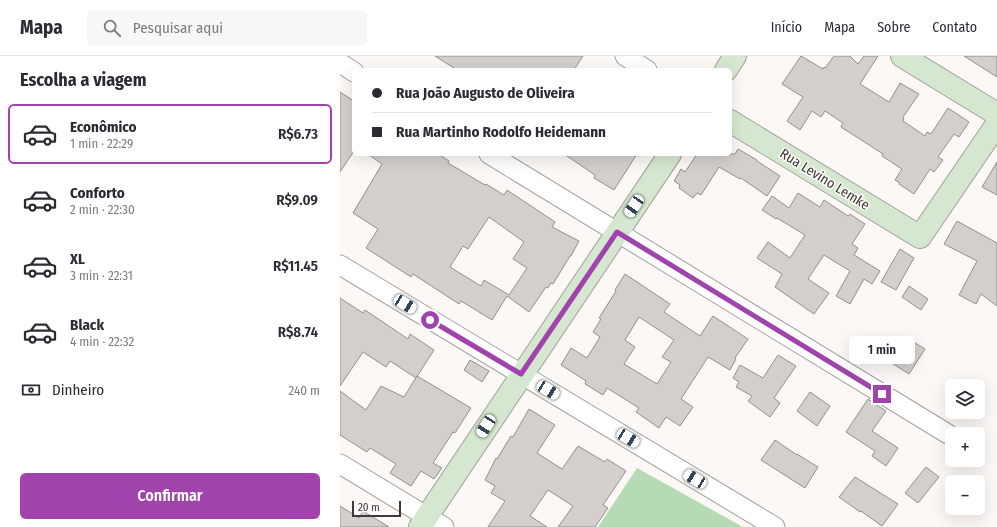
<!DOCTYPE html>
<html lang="pt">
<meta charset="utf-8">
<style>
body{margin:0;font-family:"Fira Sans Condensed",sans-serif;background:#f7f7f7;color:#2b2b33;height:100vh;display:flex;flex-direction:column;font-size:15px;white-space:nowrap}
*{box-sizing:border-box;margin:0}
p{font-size:13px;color:#7c7c81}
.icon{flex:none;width:22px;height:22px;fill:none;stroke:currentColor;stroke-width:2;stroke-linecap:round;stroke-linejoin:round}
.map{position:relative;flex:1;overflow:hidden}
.panel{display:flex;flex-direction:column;background:#fff;width:340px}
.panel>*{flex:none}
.top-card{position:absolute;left:12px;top:12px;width:380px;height:88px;border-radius:6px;box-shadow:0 4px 16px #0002;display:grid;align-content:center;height:88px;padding:0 20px;background:#fff}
.fabs{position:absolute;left:605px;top:323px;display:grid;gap:8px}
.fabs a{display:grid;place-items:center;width:40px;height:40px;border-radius:6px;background:#fff;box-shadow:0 4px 16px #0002;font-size:20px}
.scale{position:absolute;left:12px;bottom:10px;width:49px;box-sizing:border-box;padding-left:4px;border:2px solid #3c3a39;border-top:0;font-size:11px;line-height:14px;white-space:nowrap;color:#3c3a39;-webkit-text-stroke:3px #fbf8f5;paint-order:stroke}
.end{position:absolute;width:18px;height:18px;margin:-9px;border:5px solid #a143ad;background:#fff;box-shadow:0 0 0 2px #fff}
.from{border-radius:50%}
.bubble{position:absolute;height:28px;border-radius:6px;background:#fff;box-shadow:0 4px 16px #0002;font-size:13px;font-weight:600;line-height:28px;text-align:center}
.car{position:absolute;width:12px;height:24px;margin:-12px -6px;border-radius:5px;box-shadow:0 0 3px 1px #0007;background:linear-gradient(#fff 24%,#345 0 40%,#fff 0 76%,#345 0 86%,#fff 0)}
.top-card b{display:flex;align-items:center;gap:14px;height:38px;font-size:15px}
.top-card b+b{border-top:1px solid #e1e1e2}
.top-card i{width:10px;height:10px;background:#2b2b33}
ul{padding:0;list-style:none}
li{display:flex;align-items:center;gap:12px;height:60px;margin:0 8px 6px;padding:0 12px;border:2px solid transparent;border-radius:6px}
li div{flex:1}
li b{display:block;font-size:15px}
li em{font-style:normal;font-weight:600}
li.current{border-color:#a143ad}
li>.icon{width:36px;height:36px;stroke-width:1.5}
h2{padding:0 20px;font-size:18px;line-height:48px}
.pay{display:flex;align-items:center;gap:10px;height:44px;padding:0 20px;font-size:15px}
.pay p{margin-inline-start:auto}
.primary-button{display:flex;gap:8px;margin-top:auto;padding:8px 20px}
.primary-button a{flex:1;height:46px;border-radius:6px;background:#a143ad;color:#fff;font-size:16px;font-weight:600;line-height:46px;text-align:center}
header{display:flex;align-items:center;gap:24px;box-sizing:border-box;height:56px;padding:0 20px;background:#fff;border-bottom:1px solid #e1e1e2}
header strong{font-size:19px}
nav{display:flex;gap:22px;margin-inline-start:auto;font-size:14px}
.search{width:280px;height:36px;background:#f7f7f7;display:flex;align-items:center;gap:10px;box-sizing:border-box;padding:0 14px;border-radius:6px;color:#7c7c81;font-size:15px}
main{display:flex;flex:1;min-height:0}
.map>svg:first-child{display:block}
.green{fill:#b6dab3}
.building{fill:#d2cfcc;stroke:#93908e;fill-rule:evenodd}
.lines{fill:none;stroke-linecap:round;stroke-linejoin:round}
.street-casing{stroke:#a2a09d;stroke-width:21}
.secondary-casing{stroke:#a2a09d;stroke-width:24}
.street{stroke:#fff;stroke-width:19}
.secondary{stroke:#d6e7d1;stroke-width:22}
.route{stroke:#a143ad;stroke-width:5}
.labels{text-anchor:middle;stroke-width:3;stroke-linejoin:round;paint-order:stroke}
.street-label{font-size:14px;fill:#3c3a39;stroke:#fbf8f5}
</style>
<header>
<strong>Mapa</strong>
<div class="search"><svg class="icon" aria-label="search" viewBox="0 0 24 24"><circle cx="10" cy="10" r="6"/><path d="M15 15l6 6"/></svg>Pesquisar aqui</div>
<nav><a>Início</a><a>Mapa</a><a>Sobre</a><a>Contato</a></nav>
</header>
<main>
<section class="panel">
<h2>Escolha a viagem</h2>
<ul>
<li class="current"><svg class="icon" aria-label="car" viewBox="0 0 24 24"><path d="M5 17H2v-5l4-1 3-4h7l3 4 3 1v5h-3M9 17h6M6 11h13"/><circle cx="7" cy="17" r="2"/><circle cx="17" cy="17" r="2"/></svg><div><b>Econômico</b><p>1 min · 22:29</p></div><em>R$6.73</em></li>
<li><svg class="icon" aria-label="car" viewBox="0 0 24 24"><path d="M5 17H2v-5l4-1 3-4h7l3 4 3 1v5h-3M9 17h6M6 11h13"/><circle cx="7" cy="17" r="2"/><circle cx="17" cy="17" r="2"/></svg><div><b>Conforto</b><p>2 min · 22:30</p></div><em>R$9.09</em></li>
<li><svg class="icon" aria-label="car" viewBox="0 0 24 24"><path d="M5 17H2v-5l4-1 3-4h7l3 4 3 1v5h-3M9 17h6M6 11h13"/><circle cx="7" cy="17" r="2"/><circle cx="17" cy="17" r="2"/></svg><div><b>XL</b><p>3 min · 22:31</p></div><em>R$11.45</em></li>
<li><svg class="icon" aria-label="car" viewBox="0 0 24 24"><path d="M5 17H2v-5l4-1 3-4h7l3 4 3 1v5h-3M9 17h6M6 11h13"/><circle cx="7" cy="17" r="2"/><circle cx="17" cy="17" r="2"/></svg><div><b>Black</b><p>4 min · 22:32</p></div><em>R$8.74</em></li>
</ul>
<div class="pay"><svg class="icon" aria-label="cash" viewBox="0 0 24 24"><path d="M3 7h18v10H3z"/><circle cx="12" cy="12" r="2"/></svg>Dinheiro<p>240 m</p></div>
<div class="primary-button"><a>Confirmar</a></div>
</section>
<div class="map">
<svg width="657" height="471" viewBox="0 0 657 471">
<rect width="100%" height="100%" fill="#fbf8f5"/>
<polygon class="green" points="297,412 403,471 258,471"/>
<g class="building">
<polygon points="95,0 243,0 234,14 117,14"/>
<polygon points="461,0 483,13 484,11 485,12 494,0 510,0 518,8 524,0 538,0 520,28 549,46 560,27 579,38 563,61 564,62 563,65 585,80 587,76 591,78 608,52 629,66 619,81 614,78 598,101 603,104 594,116 590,113 574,138 559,128 560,127 555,124 562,113 542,100 543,98 501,71 503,67 485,55 481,61 472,55 460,74 447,65 463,41 442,28"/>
<polygon points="624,0 657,0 657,21"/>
<polygon points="0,36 14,45 14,95 0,116"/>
<polygon points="398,93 417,104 417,105 440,120 427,140 401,122 400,123 379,111 361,139 357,137 353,142 339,132 340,129 334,125 341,113 345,116 357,98 395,98"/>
<path d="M 28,98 L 98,98 L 109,105 L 108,107 L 145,129 L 146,128 L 164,139 L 167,134 L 215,166 L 212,171 L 239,185 L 231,200 L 230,200 L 213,228 L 211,227 L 208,232 L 206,231 L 189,256 L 167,240 L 152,264 L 121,245 L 119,248 L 73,218 L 71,221 L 26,192 L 38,173 L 13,157 L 42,108 ZM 149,161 L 184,186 L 173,203 L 187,212 L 169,239 L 144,224 L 141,230 L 110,211 L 123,190 L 128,193 Z"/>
<polygon points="224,98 297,98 274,134 254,122 255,119"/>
<polygon points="657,106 657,139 642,131"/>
<polygon points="458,137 480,151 484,144 508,160 510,158 525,168 512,188 518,192 514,199 540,215 532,228 524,223 510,248 496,240 510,215 484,199 468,223 489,237 474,258 435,231 442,218 417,202 428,186 450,202 465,179 437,162 436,163 422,154 432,140 449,152"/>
<polygon points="617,165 657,187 657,250 641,238 636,248 619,239 637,205 604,188"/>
<polygon points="560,193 574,202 556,234 541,226"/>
<path d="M 285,218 L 330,248 L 324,256 L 360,280 L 373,260 L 408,283 L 395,302 L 396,303 L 390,314 L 368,301 L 341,343 L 353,351 L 340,370 L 326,361 L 319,372 L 296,356 L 299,352 L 267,332 L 263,339 L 245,328 L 246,325 L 221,309 L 231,292 L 247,302 L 260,281 L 253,276 L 261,263 L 259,262 L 276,235 L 275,234 ZM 299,261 L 334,284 L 322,301 L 331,306 L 317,328 L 284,308 L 295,291 L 285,284 Z"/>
<polygon points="569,230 588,243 581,254 562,241"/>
<polygon points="0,242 23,257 25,254 68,283 70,278 94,294 76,322 50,305 46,311 23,296 0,330"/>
<polygon points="567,282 585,293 569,318 550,306"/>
<polygon points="438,299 456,310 434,342 440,347 430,361 408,345 412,340 396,331 399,326 393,322 400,309 423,322"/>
<polygon points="130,304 149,315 142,326 124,314"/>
<polygon points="77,320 131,352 115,377 113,376 93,407 102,412 94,423 81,415 71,430 50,417 56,408 30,392 27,396 0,379 0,335 26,354 41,330 64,341"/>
<polygon points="470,336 490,350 477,370 457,355"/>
<polygon points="528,343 546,355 532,375 558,392 546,410 532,400 535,395 506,376"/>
<polygon points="189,353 215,369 197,397 222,413 238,390 265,406 267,403 286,415 263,449 268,452 255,471 218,471 233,450 208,434 190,460 207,471 148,471 165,445 151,437 155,430 145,424 156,402 157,403 171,380 173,381"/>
<polygon points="435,384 457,399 457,398 478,411 465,432 421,404"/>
<polygon points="586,411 599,421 578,447 565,437"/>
<polygon points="515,421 558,448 542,470 521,455 520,456 499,441"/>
<polygon points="0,450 19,462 23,455 49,471 0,471"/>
</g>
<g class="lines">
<defs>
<g id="street">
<polyline points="285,0 307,14"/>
<polyline points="0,7 14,16"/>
<polyline points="149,98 608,378"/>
<polyline points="0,209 435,471"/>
<polyline points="0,408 104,471"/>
</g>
<g id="secondary">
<polyline points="562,0 657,58"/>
<polyline points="386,14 395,0"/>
<polyline points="390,65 580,181 657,68"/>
<polyline points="80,471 330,98"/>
</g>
</defs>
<use href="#street" class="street-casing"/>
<use href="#secondary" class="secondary-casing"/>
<use href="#street" class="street"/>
<use href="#secondary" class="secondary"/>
</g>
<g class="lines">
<polyline class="route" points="90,264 181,318 277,176 542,338"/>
</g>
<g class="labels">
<g class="street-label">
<text transform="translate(485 123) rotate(32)" y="5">Rua Levino Lemke</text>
</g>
</g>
</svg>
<div class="fabs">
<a><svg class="icon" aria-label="layers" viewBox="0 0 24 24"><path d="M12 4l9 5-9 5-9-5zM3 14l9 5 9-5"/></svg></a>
<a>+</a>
<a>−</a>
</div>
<div class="scale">20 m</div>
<i class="end from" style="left:90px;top:264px"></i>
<i class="end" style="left:542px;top:338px"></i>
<div class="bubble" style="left:509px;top:280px;width:66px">1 min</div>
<i class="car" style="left:294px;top:150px;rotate:214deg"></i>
<i class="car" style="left:65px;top:248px;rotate:121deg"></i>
<i class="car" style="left:208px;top:334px;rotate:121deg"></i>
<i class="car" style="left:146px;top:370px;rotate:213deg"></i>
<i class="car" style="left:288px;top:382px;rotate:121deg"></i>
<i class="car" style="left:355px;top:423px;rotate:301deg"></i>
<div class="top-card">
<b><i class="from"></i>Rua João Augusto de Oliveira</b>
<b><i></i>Rua Martinho Rodolfo Heidemann</b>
</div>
</div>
</main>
